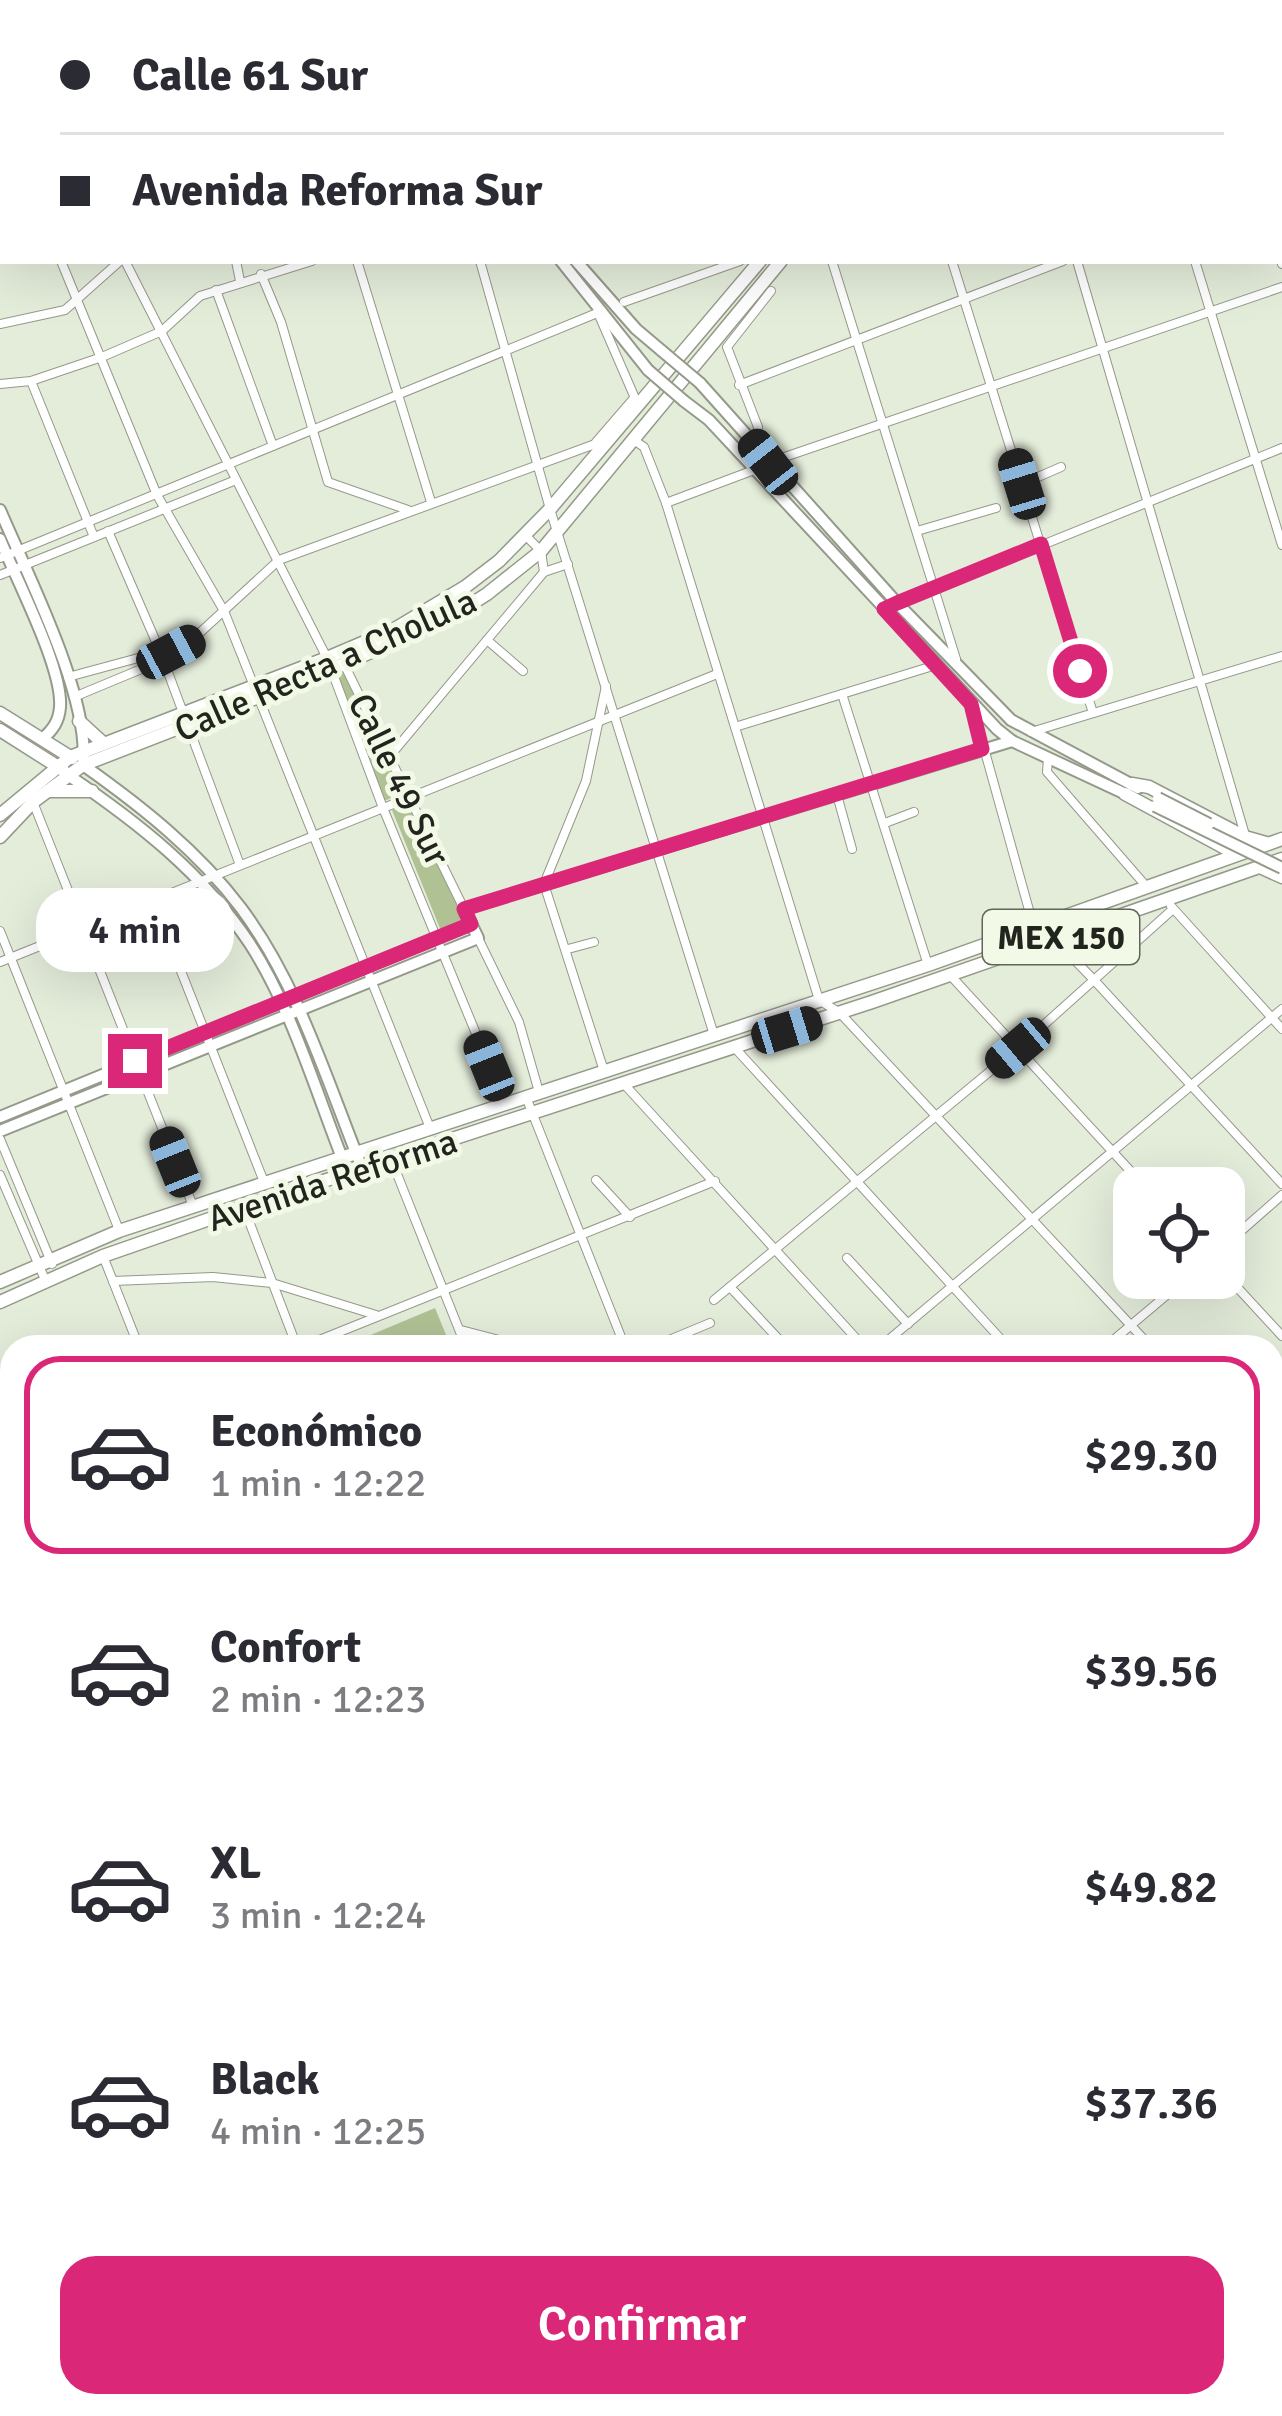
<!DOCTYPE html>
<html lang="es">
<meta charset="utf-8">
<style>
body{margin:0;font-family:Signika,sans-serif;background:#f2f2f3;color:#2b2b33;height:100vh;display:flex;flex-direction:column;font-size:45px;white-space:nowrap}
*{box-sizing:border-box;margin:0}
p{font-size:39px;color:#7c7c81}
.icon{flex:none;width:66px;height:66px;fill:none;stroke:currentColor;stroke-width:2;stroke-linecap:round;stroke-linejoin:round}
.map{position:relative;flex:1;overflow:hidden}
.side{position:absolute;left:0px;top:1335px;width:1284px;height:1083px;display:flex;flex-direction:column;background:#fff;border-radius:36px 36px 0 0;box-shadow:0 12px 48px #0002}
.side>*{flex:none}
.banner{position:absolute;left:0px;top:0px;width:1284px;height:264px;box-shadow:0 12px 48px #0002;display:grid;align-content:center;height:264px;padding:0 60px;background:#fff}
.buttons{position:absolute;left:1113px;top:1167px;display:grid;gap:24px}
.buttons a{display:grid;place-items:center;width:132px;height:132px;border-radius:24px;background:#fff;box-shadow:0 12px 48px #0002;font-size:60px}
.end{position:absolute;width:54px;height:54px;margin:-27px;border:15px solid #db2777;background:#fff;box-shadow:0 0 0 6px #fff}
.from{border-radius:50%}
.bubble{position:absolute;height:84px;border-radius:36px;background:#fff;box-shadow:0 12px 48px #0002;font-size:39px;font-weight:600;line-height:84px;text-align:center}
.car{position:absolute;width:36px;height:72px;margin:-36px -18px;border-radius:15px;box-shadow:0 0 9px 3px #0007;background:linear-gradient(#222 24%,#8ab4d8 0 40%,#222 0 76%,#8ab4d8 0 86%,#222 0)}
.banner b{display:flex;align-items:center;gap:42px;height:114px;font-size:45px}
.banner b+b{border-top:3px solid #e1e1e2}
.banner i{width:30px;height:30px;background:#2b2b33}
ul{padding:21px 0 0;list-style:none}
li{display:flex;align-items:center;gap:36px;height:198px;margin:0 24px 18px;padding:0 36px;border:6px solid transparent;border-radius:36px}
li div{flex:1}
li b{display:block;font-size:45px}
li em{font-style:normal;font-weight:600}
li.active{border-color:#db2777}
li>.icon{width:108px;height:108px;stroke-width:1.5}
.button{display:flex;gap:24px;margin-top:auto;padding:24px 60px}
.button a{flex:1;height:138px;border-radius:36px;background:#db2777;color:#fff;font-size:48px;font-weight:600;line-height:138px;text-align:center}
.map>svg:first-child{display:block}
.green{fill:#b0c294}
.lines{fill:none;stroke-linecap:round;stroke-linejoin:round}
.river{stroke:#608dca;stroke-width:14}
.street-casing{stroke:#949a8a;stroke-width:10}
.secondary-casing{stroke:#949a8a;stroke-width:14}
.primary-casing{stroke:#949a8a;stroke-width:15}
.street{stroke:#fff;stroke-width:8}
.secondary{stroke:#fff;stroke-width:10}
.primary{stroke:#fff;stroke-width:12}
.secondary-bridge-casing{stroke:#949a8a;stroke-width:14;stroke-linecap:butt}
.secondary-bridge{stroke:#fff;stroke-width:10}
.route{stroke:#db2777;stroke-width:15}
.labels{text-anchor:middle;stroke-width:10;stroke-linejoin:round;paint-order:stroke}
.shield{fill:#f2f9e7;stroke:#60645a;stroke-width:3}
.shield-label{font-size:33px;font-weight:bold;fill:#22241e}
.street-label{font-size:36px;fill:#22241e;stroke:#f2f9e7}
</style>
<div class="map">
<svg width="1282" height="2416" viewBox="0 0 1282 2416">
<rect width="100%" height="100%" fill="#e4ecda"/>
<g class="green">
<polygon points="345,673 404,793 384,801 335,676"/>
<polygon points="408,803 464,920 441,931 392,810"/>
<polygon points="435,1308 451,1347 342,1347"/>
</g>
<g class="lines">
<polyline class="river" points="1281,104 1282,106"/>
<defs>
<g id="street">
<polyline points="159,0 160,3"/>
<polyline points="277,0 278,3"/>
<polyline points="400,0 401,3"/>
<polyline points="509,0 510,3"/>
<polyline points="632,0 633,3"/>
<polyline points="753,0 754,3"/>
<polyline points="869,0 870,3"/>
<polyline points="1280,0 1282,2"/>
<polyline points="72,3 80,0"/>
<polyline points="222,3 230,0"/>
<polyline points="580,3 587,0"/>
<polyline points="1089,3 1114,0"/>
<polyline points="1164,3 1165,0"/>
<polyline points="0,33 3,32"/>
<polyline points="1281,73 1282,75"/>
<polyline points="0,95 3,94"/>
<polyline points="0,103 3,111"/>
<polyline points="0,161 3,160"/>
<polyline points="0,225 3,224"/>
<polyline points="61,261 157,495 224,611 430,1128"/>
<polyline points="125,261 327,658 383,808 505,1104"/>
<polyline points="236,261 240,281"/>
<polyline points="357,261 431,502"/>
<polyline points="480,261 550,509 714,1035"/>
<polyline points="832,261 956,659"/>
<polyline points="952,261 1093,713"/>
<polyline points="1077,261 1245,835"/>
<polyline points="1195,261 1282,545"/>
<polyline points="1281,261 1282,264"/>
<polyline points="261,274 281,322 328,482 408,510"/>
<polyline points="216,290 273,446"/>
<polyline points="624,302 740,261"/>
<polyline points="598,313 638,405"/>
<polyline points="0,324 65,310 120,261"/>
<polyline points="31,381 94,537"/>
<polyline points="0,384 31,381 102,357 162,331 200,296 312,261"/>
<polyline points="739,385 1063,261"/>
<polyline points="758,427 727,347 771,291"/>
<polyline points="635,441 644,447 666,503 819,1000 840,1013 1151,1347"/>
<polyline points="596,442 634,398"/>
<polyline points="770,462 1282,287"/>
<polyline points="1022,484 1061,467"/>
<polyline points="666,503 754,470"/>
<polyline points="108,531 160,651 240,865"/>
<polyline points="917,531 996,508"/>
<polyline points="525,535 541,551 544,572"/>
<polyline points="0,558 602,311"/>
<polyline points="544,572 568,564"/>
<polyline points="0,575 236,480"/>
<polyline points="894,605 1282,448"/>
<polyline points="487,640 523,671"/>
<polyline points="344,664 464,909"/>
<polyline points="68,677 164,651"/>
<polyline points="842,694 928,965"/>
<polyline points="74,697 163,660 193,639 279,560 606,440"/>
<polyline points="972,705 1034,928 1054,939 1094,980 1282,1184"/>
<polyline points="735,727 936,665"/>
<polyline points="1031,732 1282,656"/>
<polyline points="389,757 544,572"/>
<polyline points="1048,758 1047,772 1146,886"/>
<polyline points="837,795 852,849"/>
<polyline points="33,802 193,1206"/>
<polyline points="885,823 914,812"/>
<polyline points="153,900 264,1182"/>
<polyline points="1171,906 1282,1029"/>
<polyline points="0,931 119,1230"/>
<polyline points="478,938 519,1022 539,1092"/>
<polyline points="568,949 594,942"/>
<polyline points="0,962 717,674"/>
<polyline points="951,976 1146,1188"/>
<polyline points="734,1047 1008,1347"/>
<polyline points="604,1071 544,884 586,781 606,686"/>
<polyline points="624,1084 864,1347"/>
<polyline points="526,1097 625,1347"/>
<polyline points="0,1139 52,1264"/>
<polyline points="391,1159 466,1347"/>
<polyline points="0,1175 46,1282"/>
<polyline points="596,1180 630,1217"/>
<polyline points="244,1208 297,1347"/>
<polyline points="1224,1246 1282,1195"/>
<polyline points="103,1256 139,1347"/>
<polyline points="847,1258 908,1324"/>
<polyline points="1224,1273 1282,1336"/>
<polyline points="113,1281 213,1277 272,1283 376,1315"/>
<polyline points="730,1287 786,1347"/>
<polyline points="714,1300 1018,1048 1172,910"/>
<polyline points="461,1330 526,1347"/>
<polyline points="302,1347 715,1181"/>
<polyline points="652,1347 710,1323"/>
<polyline points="880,1347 1282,1009"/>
<polyline points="1105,1347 1187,1278"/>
<polyline points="1272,1391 1282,1381"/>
<polyline points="0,1410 12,1442"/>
<polyline points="0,1466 12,1462"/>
<polyline points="1272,1478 1282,1488"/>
<polyline points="0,1574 12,1572"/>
<polyline points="1272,1579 1282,1584"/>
<polyline points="1272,1651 1282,1647"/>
<polyline points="0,1663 12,1660"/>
<polyline points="1272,1757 1282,1780"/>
<polyline points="1272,1922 1282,1918"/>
<polyline points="1272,1990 1282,1985"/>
<polyline points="0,2100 12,2102"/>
<polyline points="1272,2104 1282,2099"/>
<polyline points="9,2157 12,2158"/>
<polyline points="0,2163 12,2181"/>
<polyline points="1272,2172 1282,2197"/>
<polyline points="0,2213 12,2231"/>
<polyline points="0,2252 12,2244"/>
<polyline points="0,2351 12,2370"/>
<polyline points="35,2406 41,2416"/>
<polyline points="127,2406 133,2416"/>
<polyline points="160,2406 167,2416"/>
<polyline points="697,2406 733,2416"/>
<polyline points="68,2416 84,2406"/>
<polyline points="211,2416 211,2406"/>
<polyline points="381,2416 381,2406"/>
<polyline points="496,2416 496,2406"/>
<polyline points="551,2416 553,2406"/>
<polyline points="1082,2416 1095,2414"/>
</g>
<g id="secondary">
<polyline points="332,0 335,3"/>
<polyline points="352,0 355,3"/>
<polyline points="561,261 648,370"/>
<polyline points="576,261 636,329 662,351"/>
<polyline points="700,383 897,603 1011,720 1138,788"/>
<polyline points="684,401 709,420 997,729 1012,741 1130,796"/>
<path d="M 0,510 C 27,574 91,698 83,765 C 141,806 198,851 241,908 C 298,984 327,1081 362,1168"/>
<path d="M 0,539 C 16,579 63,668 60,707 C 59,721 53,730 42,739"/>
<path d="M 68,775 C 137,822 203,873 250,944 C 293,1010 318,1099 348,1173"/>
<polyline points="0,1117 471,924"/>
<polyline points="0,1131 478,938 464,909 1012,741"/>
<polyline points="0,1987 12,1991"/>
<polyline points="0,2030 12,2031"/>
<polyline points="0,2182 12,2200"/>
<polyline points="0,2197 12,2215"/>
<polyline points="1272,2259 1282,2261"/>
<polyline points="1272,2388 1282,2387"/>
<polyline points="138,2406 145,2416"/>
</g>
<g id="primary">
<polyline points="973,3 976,0"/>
<polyline points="995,3 997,0"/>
<polyline points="0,713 72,758"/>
<polyline points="79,721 103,743"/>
<polyline points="0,730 63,770"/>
<polyline points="1132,784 1149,787 1245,837 1266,843"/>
<polyline points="48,791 92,791"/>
<polyline points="1125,794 1236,854"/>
<polyline points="0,815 70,757 327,658 393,630 465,587 499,561 550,509 760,261"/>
<polyline points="0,837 33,802 83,765 344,664 454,615 487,594 541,551 781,261"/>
<polyline points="1260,867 1282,877"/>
<polyline points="0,1282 119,1231 928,965 1282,839"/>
<polyline points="0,1302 103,1256 244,1207 872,1002 1282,859"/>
<polyline points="0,1999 12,2002"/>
<polyline points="0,2015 12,2017"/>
<polyline points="1272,2297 1282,2293"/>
<polyline points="1272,2337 1282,2343"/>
</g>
</defs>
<use href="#street" class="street-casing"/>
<use href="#secondary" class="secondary-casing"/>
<use href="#primary" class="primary-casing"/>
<use href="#street" class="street"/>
<use href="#secondary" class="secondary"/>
<use href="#primary" class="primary"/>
<defs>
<g id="secondary-bridge">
<polyline points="662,351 700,383"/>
<polyline points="648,370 684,401"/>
<polyline points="1158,798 1209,824"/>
<polyline points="1155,806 1282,868"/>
</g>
</defs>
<use href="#secondary-bridge" class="secondary-bridge-casing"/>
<use href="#secondary-bridge" class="secondary-bridge"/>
</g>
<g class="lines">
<polyline class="route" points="135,1061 471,924 464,909 982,749 971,704 884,609 897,603 1041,544 1080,671"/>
</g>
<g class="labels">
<rect class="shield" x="983" y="910" width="156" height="54" rx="9"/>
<g class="shield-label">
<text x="1061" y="949">MEX 150</text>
</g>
<g class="street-label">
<text transform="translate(325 664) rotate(-24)" y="13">Calle Recta a Cholula</text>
<text transform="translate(400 779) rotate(64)" y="13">Calle 49 Sur</text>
<text transform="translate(332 1179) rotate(-18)" y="13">Avenida Reforma</text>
</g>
</g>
</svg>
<div class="buttons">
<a><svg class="icon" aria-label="locate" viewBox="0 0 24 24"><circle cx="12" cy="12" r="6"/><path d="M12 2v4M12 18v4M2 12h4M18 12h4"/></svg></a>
</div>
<i class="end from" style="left:1080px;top:671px"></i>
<i class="end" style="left:135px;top:1061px"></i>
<div class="bubble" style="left:36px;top:888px;width:198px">4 min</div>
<i class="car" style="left:768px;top:462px;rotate:322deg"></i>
<i class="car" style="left:1022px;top:484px;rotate:343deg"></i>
<i class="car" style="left:171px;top:652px;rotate:62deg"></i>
<i class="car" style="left:787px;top:1030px;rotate:73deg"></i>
<i class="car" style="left:1018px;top:1048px;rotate:230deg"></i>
<i class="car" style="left:489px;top:1066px;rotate:338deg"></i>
<i class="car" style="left:175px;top:1162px;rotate:338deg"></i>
<div class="banner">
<b><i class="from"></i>Calle 61 Sur</b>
<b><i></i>Avenida Reforma Sur</b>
</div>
<section class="side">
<ul>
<li class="active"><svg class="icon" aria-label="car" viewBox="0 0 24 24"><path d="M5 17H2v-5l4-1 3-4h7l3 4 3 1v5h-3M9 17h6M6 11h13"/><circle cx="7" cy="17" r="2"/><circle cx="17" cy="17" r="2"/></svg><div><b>Económico</b><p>1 min · 12:22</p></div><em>$29.30</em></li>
<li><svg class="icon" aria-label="car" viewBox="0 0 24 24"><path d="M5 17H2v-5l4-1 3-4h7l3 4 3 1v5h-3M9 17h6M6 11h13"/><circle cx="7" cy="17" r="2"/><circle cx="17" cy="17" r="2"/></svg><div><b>Confort</b><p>2 min · 12:23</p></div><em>$39.56</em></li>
<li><svg class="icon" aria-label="car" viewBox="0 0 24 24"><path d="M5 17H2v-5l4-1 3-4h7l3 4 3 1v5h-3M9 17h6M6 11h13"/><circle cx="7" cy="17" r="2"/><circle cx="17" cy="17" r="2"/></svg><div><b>XL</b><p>3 min · 12:24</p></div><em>$49.82</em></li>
<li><svg class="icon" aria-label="car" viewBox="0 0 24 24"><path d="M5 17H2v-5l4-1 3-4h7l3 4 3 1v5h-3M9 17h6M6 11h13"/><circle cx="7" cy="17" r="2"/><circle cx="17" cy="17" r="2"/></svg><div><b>Black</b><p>4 min · 12:25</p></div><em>$37.36</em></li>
</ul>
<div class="button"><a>Confirmar</a></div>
</section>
</div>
